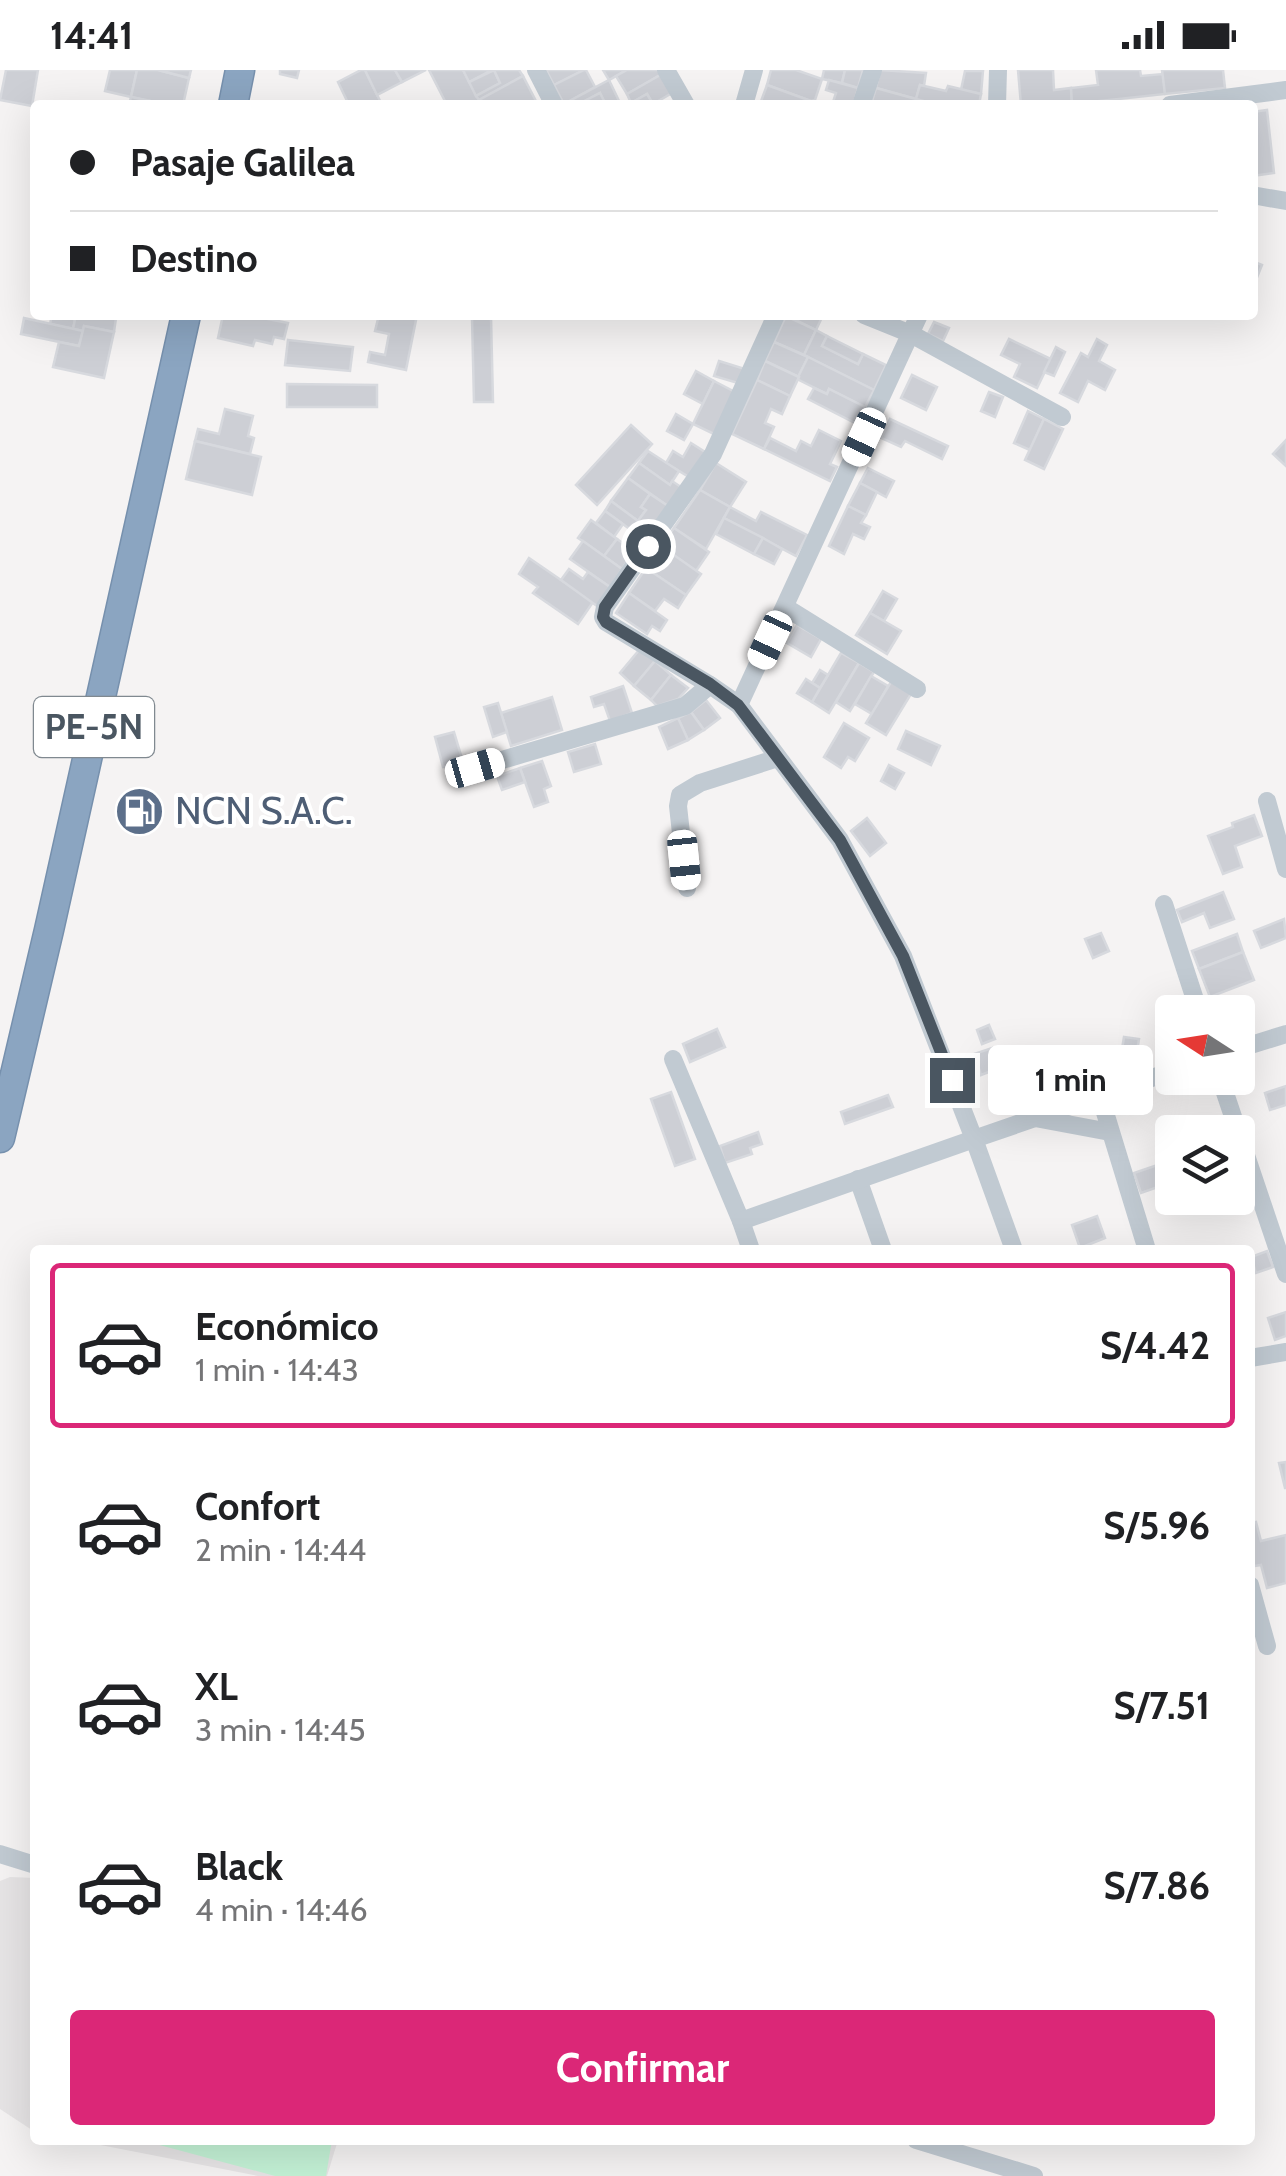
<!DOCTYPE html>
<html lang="es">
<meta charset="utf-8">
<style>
body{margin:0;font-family:Cabin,sans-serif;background:#f2f2f2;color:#202124;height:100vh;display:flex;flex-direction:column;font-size:38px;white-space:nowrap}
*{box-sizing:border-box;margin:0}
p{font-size:32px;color:#757577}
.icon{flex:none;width:55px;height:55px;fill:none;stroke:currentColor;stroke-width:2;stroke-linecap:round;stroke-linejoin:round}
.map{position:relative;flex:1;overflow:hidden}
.side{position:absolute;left:30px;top:1175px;width:1225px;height:900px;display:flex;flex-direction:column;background:#fff;border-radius:10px;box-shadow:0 10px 40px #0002}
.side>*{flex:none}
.guide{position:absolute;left:30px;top:30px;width:1228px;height:220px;border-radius:10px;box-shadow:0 10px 40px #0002;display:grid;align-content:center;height:220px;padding:0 40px;background:#fff}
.needle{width:65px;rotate:282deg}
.tools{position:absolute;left:1155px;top:925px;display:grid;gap:20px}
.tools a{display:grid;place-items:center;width:100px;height:100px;border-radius:10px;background:#fff;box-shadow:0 10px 40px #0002;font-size:50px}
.end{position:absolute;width:45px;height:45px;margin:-22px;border:12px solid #4a5661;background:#fff;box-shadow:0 0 0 5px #fff}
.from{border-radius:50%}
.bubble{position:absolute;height:70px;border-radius:10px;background:#fff;box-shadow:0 10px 40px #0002;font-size:32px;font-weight:800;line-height:70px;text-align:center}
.car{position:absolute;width:30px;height:60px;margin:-30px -15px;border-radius:12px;box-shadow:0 0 8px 2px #0007;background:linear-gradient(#fff 24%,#345 0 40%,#fff 0 76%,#345 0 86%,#fff 0)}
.guide b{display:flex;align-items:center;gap:35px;height:95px;font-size:38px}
.guide b+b{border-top:2px solid #e0e0e0}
.guide i{width:25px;height:25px;background:#202124}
ul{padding:18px 0 0;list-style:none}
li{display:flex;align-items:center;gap:30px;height:165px;margin:0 20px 15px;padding:0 20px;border:5px solid transparent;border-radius:10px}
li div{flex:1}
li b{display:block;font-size:38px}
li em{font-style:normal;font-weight:800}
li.active{border-color:#db2777}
li>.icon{width:90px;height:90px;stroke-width:1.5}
.action{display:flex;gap:20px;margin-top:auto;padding:20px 40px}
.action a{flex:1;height:115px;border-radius:10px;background:#db2777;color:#fff;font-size:40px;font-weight:800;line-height:115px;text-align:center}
.status{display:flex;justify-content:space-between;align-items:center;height:70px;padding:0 50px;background:#fff;direction:ltr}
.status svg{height:28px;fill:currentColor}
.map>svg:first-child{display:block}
.education{fill:#e6e4e5}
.green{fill:#c3f1d5}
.building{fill:#cdcfd5;stroke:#d7d9de;stroke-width:2.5}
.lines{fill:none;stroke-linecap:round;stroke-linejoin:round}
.highway-casing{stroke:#7690ad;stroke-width:31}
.minor{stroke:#c1cad2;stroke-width:18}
.highway{stroke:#8ba5c1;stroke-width:28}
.route{stroke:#4a5661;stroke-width:12}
.labels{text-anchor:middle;stroke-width:8;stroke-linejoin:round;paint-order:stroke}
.shield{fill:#fff;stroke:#808990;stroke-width:2.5}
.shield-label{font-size:35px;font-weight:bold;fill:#4a5661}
.service-label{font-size:38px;fill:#4e5e75;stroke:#fff;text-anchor:start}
</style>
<div class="status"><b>14:41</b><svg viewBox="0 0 49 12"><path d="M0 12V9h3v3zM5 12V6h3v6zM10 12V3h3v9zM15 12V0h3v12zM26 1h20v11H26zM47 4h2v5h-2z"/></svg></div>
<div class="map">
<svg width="1286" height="2106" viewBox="0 0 1286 2106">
<rect width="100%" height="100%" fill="#f5f3f3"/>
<g class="education">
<polygon points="10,1807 35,1808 35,2062 0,2039 0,1811"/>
<polygon points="75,2070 338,2070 327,2106 258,2106"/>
</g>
<polygon class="green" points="141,2070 332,2070 326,2106 275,2106"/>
<g class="building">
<polygon points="6,0 38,0 32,36 0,30"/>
<polygon points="110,0 137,0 131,27 105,21"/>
<polygon points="137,0 158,0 189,8 183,35 169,35 131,27"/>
<polygon points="158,0 191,0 189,8"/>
<polygon points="280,0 299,0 297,8 280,4"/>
<polygon points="361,0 365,0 382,35 349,35 338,12"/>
<polygon points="365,0 395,0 402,12 377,25"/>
<polygon points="395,0 426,0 402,12"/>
<polygon points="429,0 463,0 482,35 447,35"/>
<polygon points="463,0 492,0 469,12"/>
<polygon points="494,0 500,13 476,26 469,12"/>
<polygon points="494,0 519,0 523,6 479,30 476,26 500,13"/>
<polygon points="546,0 584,0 554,15"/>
<polygon points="584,0 586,0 595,17 564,34 554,15"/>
<polygon points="603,0 627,0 609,10"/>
<polygon points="627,0 659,0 662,4 627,24 616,6"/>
<polygon points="771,0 796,0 822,9 815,30 811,31 767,15"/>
<polygon points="824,0 845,0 842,13 822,9"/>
<polygon points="845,0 863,0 858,18 842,13"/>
<polygon points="880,0 926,3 924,16 920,15 916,29 876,18"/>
<polygon points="1018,0 1053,0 1054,20 1071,18 1072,34 1021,35"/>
<polygon points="1096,0 1140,0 1141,6 1163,4 1165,24 1072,34 1071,18 1098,15"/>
<polygon points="1162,0 1223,0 1225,18 1165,24"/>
<polygon points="965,1 983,1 981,24 961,20"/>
<polygon points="662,4 672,23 653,34 647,24 631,33 627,24"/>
<polygon points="523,6 538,35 482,35 479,30"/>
<polygon points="609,10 619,31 606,35 600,23 577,35 564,34"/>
<polygon points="829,10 858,18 853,35 832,35 836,23 826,20"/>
<polygon points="767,15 811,31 810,35 760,34"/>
<polygon points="920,15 946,21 948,16 981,24 979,35 938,35 916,29"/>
<polygon points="876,18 916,29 915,35 871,35"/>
<polygon points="600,23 606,35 577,35"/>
<polygon points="647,24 653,34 627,35 631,33"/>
<polygon points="131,27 169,35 129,35"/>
<polygon points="1267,40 1274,103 1252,106 1252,42"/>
<polygon points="1252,191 1262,195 1254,215 1252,215"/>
<polygon points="52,245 76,245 73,259 50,254"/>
<polygon points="76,245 113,245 116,248 114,262 84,256 83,261 73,259"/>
<polygon points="223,245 248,245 288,253 284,269 274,267 272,274 255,270 253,276 218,268"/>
<polygon points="379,245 417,245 406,300 368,292 370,282 385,285 389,264 375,261"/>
<polygon points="786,245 823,245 816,260"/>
<polygon points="786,246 816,260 804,285 774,272"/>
<polygon points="491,247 493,332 474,332 472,248"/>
<polygon points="24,248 83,261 79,276 21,264"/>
<polygon points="934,252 949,258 943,271 928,264"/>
<polygon points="84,256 114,262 104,308 53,297 59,272 79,276"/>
<polygon points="816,260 827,266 822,276 858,294 863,284 886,295 874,320 804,285"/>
<polygon points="827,266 863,284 858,294 822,276"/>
<polygon points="1009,269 1051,289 1037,318 1014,307 1020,294 1001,285"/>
<polygon points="1097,269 1107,275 1099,291 1115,300 1105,320 1088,311 1078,332 1060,323 1081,283 1088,287"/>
<polygon points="288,270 353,277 350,301 285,295"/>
<polygon points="774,272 808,287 799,307 765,291"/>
<polygon points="1056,277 1065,282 1054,306 1044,302"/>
<polygon points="808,287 874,320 865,337 829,319 827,324 797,309"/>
<polygon points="719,291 745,299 741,314 714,306"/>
<polygon points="765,291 799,307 790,326 757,310"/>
<polygon points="696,301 714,311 703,334 684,324"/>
<polygon points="912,305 937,317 926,340 901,328"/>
<polygon points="757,310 790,326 782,344 771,339 765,353 774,357 764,379 732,364"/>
<polygon points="714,311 735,322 714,364 693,354"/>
<polygon points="287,314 377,315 377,337 287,337"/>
<polygon points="814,318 827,324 829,319 865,337 857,354 808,329"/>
<polygon points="989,322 1003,327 995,347 981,341"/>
<polygon points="225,339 253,346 248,366 254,368 250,384 195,371 198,359 219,364"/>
<polygon points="1028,341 1044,349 1030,380 1014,373"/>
<polygon points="676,344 693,354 684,370 667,361"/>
<polygon points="890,349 948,376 942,389 905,371 901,377 881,368"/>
<polygon points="1044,349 1063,359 1044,399 1025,390"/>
<polygon points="631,355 652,374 597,435 576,415"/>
<polygon points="819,360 841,371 830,394 837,397 830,411 764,379 770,368 796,381 801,371 811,376"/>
<polygon points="1286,370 1286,396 1273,384"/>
<polygon points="195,371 261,387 252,425 186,409"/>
<polygon points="691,373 705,382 689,407 666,393 673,381 683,387"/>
<polygon points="648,381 679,401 670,415 639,393"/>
<polygon points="639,393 670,415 672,411 681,417 668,436 628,408"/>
<polygon points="716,393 746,412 730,437 700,420"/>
<polygon points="868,398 894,411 886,427 860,413"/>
<polygon points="628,408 650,424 641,437 646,440 638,451 611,431"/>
<polygon points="860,413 877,422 866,445 848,436"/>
<polygon points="700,420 730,437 706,479 674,458"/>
<polygon points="650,424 668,436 644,468 631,460 646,440 641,437"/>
<polygon points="611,431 638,451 631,460 605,441"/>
<polygon points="848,436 866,445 861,453 870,457 864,469 853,464 844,484 829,476"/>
<polygon points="730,437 756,451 761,442 807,465 796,486 724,448"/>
<polygon points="605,441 623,454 614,467 596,453"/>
<polygon points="724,448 763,468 754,484 716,464"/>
<polygon points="591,450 617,469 604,486 578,468"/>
<polygon points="674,458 709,482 696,501 661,476"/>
<polygon points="763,468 782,479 774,494 754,484"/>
<polygon points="617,469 634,481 622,499 604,486"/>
<polygon points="583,471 622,499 610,517 570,489"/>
<polygon points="661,476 701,504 686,525 646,498"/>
<polygon points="529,488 593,532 578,554 533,523 538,517 519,504"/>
<polygon points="646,498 686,525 678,538 664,529 655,541 629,523"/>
<polygon points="569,499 583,509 588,502 610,517 597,536 561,510"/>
<polygon points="883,521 897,529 884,551 870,543"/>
<polygon points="629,523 667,550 660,561 652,556 647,564 616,543"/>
<polygon points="870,543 901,561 887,584 856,565"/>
<polygon points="797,555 821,569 811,587 787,573"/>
<polygon points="640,579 655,591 634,616 620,603"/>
<polygon points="841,583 859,593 829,643 812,632"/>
<polygon points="655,591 671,605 651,630 634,616"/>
<polygon points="859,593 874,602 850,641 836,632"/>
<polygon points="820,600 828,605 820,618 812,613"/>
<polygon points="671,605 688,618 678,629 657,636 651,630"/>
<polygon points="871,606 888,616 872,644 855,634"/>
<polygon points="806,609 820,618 812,632 797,623"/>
<polygon points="891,612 911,624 886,665 866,653"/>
<polygon points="623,616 632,643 610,651 604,634 594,637 591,627"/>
<polygon points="552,627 562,660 511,676 501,643"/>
<polygon points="706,630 720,648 704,660 691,642"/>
<polygon points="498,633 507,662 493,667 484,637"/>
<polygon points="691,642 704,660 688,670 678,648"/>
<polygon points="678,648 688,670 668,679 659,657"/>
<polygon points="844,653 869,668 855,691 848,687 841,698 824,687"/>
<polygon points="906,661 940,676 931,695 898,679"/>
<polygon points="454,662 463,692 443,697 435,667"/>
<polygon points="595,674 601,694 574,702 568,682"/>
<polygon points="542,691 551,716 544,719 548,732 534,737 520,698"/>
<polygon points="889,695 904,703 895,719 881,711"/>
<polygon points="520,698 525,712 502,720 497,706"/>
<polygon points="1254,745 1262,766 1235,776 1242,797 1223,804 1208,766 1233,757 1232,753"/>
<polygon points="867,748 886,773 870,786 851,761"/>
<polygon points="1223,822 1234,849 1210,858 1204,843 1182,852 1177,840"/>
<polygon points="1284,849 1286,868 1261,878 1254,861"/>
<polygon points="1101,863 1109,881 1093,888 1085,869"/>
<polygon points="1237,864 1243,882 1199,899 1192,881"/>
<polygon points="1243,882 1254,910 1210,927 1199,899"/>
<polygon points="989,955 995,969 982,974 977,960"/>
<polygon points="717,959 725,977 690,992 683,974"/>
<polygon points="1124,967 1139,969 1136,987 1121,985"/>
<polygon points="992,978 999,998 981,1005 974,984"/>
<polygon points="1286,1016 1286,1035 1270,1040 1265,1023"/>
<polygon points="671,1022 695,1089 675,1096 651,1029"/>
<polygon points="888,1025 893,1037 845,1054 841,1042"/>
<polygon points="758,1062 762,1074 750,1078 752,1084 725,1093 720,1076"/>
<polygon points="1172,1090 1172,1112 1141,1123 1134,1103"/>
<polygon points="1097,1146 1105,1168 1080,1178 1072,1155"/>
<polygon points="1267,1181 1273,1197 1256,1203 1251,1187"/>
<polygon points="1286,1242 1286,1266 1275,1270 1268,1248"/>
<polygon points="1286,1392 1286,1418 1285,1418 1279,1393"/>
<polygon points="1256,1452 1261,1471 1286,1465 1286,1513 1267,1518 1261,1495 1254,1496 1250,1479 1250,1453"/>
</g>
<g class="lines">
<defs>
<g id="highway">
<polyline points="233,35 240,0"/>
<polyline points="0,1068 49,860 186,245"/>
</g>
</defs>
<use href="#highway" class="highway-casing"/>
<g class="minor">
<polyline points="536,0 554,35"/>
<polyline points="666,0 686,35"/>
<polyline points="744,35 754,0"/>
<polyline points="861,35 873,0"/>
<polyline points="997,35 998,0"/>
<polyline points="1170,35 1286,20"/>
<polyline points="1252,125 1286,131"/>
<polyline points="776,245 713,384 605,537 603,547 606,552 710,615 739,635 840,770 903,886 974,1069 1172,1001"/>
<polyline points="864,245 911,264 1062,347"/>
<polyline points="785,537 917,619"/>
<polyline points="739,635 919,245"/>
<polyline points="475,698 685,636 710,615"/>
<polyline points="1267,731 1286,799"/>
<polyline points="687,818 678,736 680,725 700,713 778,688"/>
<polyline points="1164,834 1199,942"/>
<polyline points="1238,979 1286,964"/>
<polyline points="673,989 741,1151 751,1180"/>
<polyline points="1220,1008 1286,1204"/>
<polyline points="1100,1026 1147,1180"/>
<polyline points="1035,1048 1110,1062"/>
<polyline points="858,1109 883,1180"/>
<polyline points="741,1151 974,1069 1014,1180"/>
<polyline points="1250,1288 1286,1282"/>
<polyline points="1250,1515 1267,1576"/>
<polyline points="0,1784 35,1795"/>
<polyline points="916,2070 1034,2106"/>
</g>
<use href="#highway" class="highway"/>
</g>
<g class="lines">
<polyline class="route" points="648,476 605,537 603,547 606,552 710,614 738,635 840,770 903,886 952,1010"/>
</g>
<defs>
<symbol id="fuel-disc" viewBox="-11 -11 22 22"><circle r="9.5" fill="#5c6f8a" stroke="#fff"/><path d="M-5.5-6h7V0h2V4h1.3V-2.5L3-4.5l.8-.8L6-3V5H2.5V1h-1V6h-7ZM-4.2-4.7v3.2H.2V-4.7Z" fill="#fff"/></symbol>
</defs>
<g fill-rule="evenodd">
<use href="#fuel-disc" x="112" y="714" width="55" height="55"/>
</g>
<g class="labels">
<rect class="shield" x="34" y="627" width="120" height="60" rx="8"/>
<g class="shield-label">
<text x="94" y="669">PE-5N</text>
</g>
<g class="service-label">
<text x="175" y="754">NCN S.A.C.</text>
</g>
</g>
</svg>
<div class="tools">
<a><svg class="needle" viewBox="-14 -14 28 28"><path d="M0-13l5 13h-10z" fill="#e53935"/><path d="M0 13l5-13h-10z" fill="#757577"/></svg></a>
<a><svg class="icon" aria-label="layers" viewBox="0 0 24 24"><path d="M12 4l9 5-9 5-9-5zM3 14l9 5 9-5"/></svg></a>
</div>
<i class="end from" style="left:648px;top:476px"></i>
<i class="end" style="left:952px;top:1010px"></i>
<div class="bubble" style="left:988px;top:975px;width:165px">1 min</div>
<i class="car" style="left:864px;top:367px;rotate:205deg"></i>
<i class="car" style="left:770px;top:570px;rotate:205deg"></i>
<i class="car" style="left:475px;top:698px;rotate:74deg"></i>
<i class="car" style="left:684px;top:790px;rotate:174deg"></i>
<div class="guide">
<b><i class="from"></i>Pasaje Galilea</b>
<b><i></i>Destino</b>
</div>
<section class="side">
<ul>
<li class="active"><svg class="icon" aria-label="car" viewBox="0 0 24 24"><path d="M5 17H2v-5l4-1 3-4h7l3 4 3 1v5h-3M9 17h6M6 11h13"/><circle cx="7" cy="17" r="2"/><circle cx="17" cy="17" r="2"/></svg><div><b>Económico</b><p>1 min · 14:43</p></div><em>S/4.42</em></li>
<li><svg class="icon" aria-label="car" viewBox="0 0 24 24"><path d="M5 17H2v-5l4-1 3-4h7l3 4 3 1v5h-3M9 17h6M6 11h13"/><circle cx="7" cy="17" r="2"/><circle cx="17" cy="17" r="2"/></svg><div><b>Confort</b><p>2 min · 14:44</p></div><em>S/5.96</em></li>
<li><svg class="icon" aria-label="car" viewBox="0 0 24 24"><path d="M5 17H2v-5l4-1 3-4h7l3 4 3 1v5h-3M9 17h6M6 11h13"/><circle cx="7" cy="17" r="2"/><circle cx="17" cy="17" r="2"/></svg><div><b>XL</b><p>3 min · 14:45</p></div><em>S/7.51</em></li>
<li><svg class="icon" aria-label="car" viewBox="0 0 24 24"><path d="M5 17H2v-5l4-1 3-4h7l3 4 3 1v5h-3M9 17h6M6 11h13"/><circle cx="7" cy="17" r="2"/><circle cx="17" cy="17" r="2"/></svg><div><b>Black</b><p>4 min · 14:46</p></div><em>S/7.86</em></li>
</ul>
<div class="action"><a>Confirmar</a></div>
</section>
</div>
